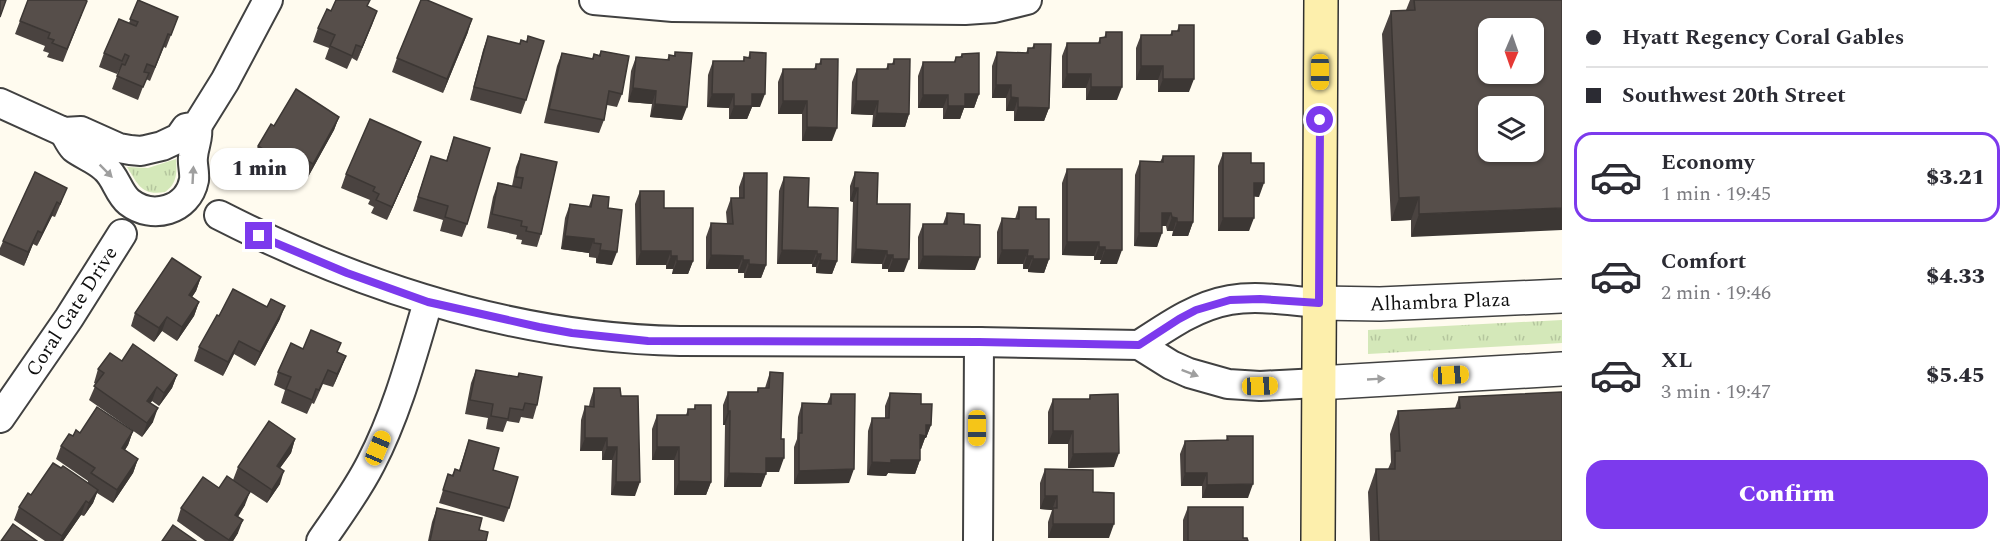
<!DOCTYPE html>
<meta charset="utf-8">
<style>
body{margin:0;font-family:Spectral,serif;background:#f7f7f7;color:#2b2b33;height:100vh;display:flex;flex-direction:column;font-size:22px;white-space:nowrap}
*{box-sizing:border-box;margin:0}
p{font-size:20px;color:#7c7c81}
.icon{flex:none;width:33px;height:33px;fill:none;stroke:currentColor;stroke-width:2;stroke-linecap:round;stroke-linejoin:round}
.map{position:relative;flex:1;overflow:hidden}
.drawer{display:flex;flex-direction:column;background:#fff;width:450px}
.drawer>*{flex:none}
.hud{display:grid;align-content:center;height:132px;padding:0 24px;background:#fff}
.needle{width:39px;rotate:182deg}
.buttons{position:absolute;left:1478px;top:18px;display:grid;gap:12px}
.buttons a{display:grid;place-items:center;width:66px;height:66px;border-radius:12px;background:#fff;box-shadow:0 2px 4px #0004;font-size:30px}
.end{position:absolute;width:27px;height:27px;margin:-14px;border:8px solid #7c3aed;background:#fff;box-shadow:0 0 0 3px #fff}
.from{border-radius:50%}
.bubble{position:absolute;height:42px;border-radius:18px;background:#fff;box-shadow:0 2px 4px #0004;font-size:20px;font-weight:800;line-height:42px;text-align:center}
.car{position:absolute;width:18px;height:36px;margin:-18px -9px;border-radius:8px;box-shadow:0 0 4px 2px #0007;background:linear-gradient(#f5c518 24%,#345 0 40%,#f5c518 0 76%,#345 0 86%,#f5c518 0)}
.hud b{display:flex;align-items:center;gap:21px;height:57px;font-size:22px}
.hud b+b{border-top:2px solid #e1e1e2}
.hud i{width:15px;height:15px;background:#2b2b33}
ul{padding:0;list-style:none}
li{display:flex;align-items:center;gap:18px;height:90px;margin:0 12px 9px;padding:0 12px;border:3px solid transparent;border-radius:18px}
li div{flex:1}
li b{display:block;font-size:22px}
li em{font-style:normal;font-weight:800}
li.selected{border-color:#7c3aed}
li>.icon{width:54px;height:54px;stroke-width:1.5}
.action{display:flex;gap:12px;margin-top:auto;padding:12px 24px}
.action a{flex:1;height:69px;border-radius:18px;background:#7c3aed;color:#fff;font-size:24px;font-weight:800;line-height:69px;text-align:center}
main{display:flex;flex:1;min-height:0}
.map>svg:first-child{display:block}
.grass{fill:url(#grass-tufts)}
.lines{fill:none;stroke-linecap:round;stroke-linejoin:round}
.minor-casing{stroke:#414141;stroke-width:32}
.tertiary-casing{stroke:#414141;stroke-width:36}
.secondary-casing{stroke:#303030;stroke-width:36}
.minor{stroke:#fff;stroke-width:28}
.tertiary{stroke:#fff;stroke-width:33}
.secondary{stroke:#fdefac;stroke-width:33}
.wall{fill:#4a4340}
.shaded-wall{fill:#3c3734}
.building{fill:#564e4a;stroke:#3c3734;stroke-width:1.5;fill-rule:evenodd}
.oneway{fill:#9f9f9f}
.route{stroke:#7c3aed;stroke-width:8}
.labels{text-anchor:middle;stroke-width:6;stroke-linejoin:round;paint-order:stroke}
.street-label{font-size:20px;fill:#0e0e0e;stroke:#fff}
</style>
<main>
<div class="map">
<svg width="1562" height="541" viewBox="0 0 1562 541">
<defs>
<pattern id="grass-tufts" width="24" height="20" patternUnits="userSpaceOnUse" patternTransform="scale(1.5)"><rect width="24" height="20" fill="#d4e8b9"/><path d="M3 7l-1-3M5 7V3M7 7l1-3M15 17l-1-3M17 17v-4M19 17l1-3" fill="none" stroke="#b5c69e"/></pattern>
</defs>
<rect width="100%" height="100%" fill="#fffbef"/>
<g class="grass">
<path d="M 176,159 C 177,173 177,184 165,192 C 141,196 138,184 127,167 L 148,168 Z"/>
<polygon points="1562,320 1562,343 1368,354 1368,330"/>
</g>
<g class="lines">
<defs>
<g id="minor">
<polyline points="594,0 673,7 965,10 994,8 1027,0"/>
<polyline points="0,103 64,132 81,131 119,148 130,150 141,151 162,146 179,138 186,128 197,126 225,81 268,0"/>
<path d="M 64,132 C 67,137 70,144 74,148 C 83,155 96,159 105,168 C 116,177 118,193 129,202 C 152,220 188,211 194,180 C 195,172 192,164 193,157 C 194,145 199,138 197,126"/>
<path d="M 219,215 C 362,288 518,338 680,341 L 979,342 L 1139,345 L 1171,365 L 1189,373 L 1228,384 L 1260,386 L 1318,383"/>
<path d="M 1139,345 C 1168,326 1196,306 1230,300 C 1259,295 1290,301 1319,303"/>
<polyline points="0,418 69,318 122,234"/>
<path d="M 321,541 C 338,516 357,491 371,463 C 397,413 412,356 428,302"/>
<polyline points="978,541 979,342"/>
</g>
<g id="tertiary">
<polyline points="1319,303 1380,304 1562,296"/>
<polyline points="1318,383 1562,369"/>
</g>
<polyline id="secondary" points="1318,541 1321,0"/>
</defs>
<use href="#minor" class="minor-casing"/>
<use href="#tertiary" class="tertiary-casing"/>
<use href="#secondary" class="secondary-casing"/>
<use href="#minor" class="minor"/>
<use href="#tertiary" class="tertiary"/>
<use href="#secondary" class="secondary"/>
</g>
<g class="wall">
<polygon points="138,0 178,17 166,48 164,47 150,81 146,79 138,100 112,89 120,68 117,74 99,67 104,53 129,23"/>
<polygon points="1410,0 1562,0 1411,237 1411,220 1391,221 1382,34 1391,11 1406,10"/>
<polygon points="368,7 377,11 357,61 352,58 347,69 325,59 329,48 313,42 318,28 331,11"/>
<polygon points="82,14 63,62 47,57 49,53 43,51 45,46 15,34 20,21"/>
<polygon points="1179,25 1189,92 1158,92 1158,80 1136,80 1136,48 1141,35 1170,35 1172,31 1177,31"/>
<polygon points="468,32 443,93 392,72 397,58"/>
<polygon points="1106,32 1117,100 1086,100 1086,88 1062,88 1062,56 1067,43 1098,43 1100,38 1104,38"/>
<polygon points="488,36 519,44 521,40 526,42 528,36 526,100 521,114 470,100 483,50"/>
<polygon points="1034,44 1049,108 1044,121 1014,121 1014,111 1006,111 1006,98 992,98 992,66 997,52 1026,53 1028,48 1032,48"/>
<polygon points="601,51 622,94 617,107 607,105 604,120 599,133 544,123 557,66 562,53 592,59 594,54 599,55"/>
<polygon points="675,52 682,120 650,117 652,104 628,102 631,71 636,57 667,60 669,55 674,56"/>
<polygon points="750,52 760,107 752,107 747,119 729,119 729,108 707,107 708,75 713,61 743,61 744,57 748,58"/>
<polygon points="962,54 979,94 974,108 964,108 960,119 943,119 943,108 918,108 918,76 923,62 954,62 956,57 960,57"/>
<polygon points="821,59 832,141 802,141 802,114 778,114 778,82 783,69 814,69 816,64 819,64"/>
<polygon points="894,59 909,114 905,127 872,127 873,115 851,114 852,82 857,69 886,69 888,64 892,64"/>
<polygon points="339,117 334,130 308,177 283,162 277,174 253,159 258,146 274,126"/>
<polygon points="454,137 467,224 462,237 440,231 443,220 413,211 431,156 446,161"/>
<polygon points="1223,153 1251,163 1259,197 1254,196 1249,231 1218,231 1218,166"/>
<polygon points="521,154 541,234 537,247 521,244 522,240 516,239 517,235 487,228 493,197 498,183 512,186 516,167"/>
<polygon points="416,155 387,220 371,213 374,207 368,204 370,200 341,188 346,174"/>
<polygon points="1163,156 1193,222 1188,236 1172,236 1173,231 1167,231 1166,226 1162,226 1157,247 1134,246 1135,175 1140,161 1160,162"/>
<polygon points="1067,169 1117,264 1100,264 1101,260 1094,260 1094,256 1062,255 1062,183"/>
<polygon points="35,172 62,201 55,217 52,216 37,246 33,244 24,266 0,255 0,248"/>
<polygon points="855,172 877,204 904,272 888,272 888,269 882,269 882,264 851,263 853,202 850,201 850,186"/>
<polygon points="744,173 766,265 761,278 744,278 744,273 738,273 738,269 706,269 706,237 711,223 727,224 726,212 731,198 739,198 739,187"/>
<polygon points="784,177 808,207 837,261 832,274 816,273 816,267 812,267 812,264 777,264 779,191"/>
<polygon points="640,191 664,208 693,261 688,274 672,274 673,269 666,269 666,265 636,265 635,204"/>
<polygon points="593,195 608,208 612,265 596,263 596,258 589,257 589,253 561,249 565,218 570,204 589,206"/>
<polygon points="1019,207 1036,219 1049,259 1044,273 1028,272 1028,269 1023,269 1023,264 997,264 997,232 1002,218 1015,219"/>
<polygon points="947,213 964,224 975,270 918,269 918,237 923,224 943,224"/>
<polygon points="201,277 196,291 192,297 199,302 194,316 177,341 162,331 154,342 131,326 135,313"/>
<polygon points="280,319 255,366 234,354 223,376 194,361 199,347"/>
<polygon points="303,349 337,352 346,356 333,387 323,384 314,404 312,403 307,414 281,403 285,390 274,385 278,372"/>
<polygon points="122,361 177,375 172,388 159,406 152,401 150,403 153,422 142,437 89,400 96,384 94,383 98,369"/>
<polygon points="476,370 518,377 519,373 537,405 533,419 521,417 519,423 507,421 503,432 486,429 488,418 465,414 471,383"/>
<polygon points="770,372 779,472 766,472 761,487 724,487 725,425 723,425 723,405 728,392 757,392 758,388 765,388"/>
<polygon points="594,388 621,396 635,496 611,495 612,460 602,460 602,451 580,451 581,420 585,406 589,406 590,401"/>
<polygon points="890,393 921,404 931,425 926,438 925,438 921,449 920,449 920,460 915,474 888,473 886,476 867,475 868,431 872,418 885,418 885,406"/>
<polygon points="831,394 849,483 794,484 794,447 797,439 798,417 802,403 827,404"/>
<polygon points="1090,395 1114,467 1068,468 1068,444 1048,444 1048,412 1053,399 1089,399"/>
<polygon points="1459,397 1562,541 1370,541 1368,492 1376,469 1388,469 1391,462 1390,434 1398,411 1455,408"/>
<polygon points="695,405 711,482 706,495 674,495 674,460 652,460 652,429 657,415 686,415 688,409 694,409"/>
<polygon points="133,431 128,445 125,450 138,459 133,473 113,503 97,493 93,503 84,516 81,515 63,541 45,541 14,520 19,507 31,495 61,468 88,483 88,481 56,459 61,446 80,433"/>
<polygon points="1227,436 1248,498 1202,498 1202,486 1181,486 1180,454 1185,441 1226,440"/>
<polygon points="295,439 291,453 280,468 280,484 267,503 244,488 245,505 238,517 238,533 233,541 205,541 177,521 181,508 233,480 238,467"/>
<polygon points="469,440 493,470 509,508 504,522 439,503 448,474 452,475 455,469 459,470"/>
<polygon points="1045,469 1093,492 1109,538 1048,538 1048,522 1052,510 1040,509 1040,483"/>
<polygon points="1188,507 1243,538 1248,541 1183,541 1183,520"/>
<polygon points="437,508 479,530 486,541 428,541 432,522"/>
</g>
<g class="shaded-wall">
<polygon points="377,11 372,25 357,61 362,47"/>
<polygon points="472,19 468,32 443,93 447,79"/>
<polygon points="1141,66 1163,66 1158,80 1136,80"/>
<polygon points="1067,74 1091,74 1086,88 1062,88"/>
<polygon points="1163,79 1194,79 1189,92 1158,92"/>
<polygon points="996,85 1011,85 1006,98 992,98"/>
<polygon points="1091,87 1122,87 1117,100 1086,100"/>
<polygon points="633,88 656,91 652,104 628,102"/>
<polygon points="712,94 734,94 729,108 707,107"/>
<polygon points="752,94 765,94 760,107 752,107 747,119 729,119 734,106"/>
<polygon points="965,94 979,94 974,108 964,108 960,119 943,119 948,106"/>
<polygon points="923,95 948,95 943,108 918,108"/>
<polygon points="1011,97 1018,98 1014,111 1006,111"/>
<polygon points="783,101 807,101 802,114 778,114"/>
<polygon points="856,101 878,101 873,115 851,114"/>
<polygon points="655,104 687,107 682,120 650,117"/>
<polygon points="1018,107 1049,108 1044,121 1014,121"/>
<polygon points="877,113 909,114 905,127 872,127"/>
<polygon points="339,117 334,130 308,177 313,164"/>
<polygon points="807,127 837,128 832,141 802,141"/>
<polygon points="421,142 416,155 387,220 392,207"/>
<polygon points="288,149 283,162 277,174 281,160"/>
<polygon points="1254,183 1264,183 1259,197 1249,196"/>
<polygon points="854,188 858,188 853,202 850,201"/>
<polygon points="1419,197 1411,220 1391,221 1399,198"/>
<polygon points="57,202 52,216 37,246 42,233"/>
<polygon points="1562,208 1562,230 1411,237 1419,214"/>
<polygon points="1162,213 1171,213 1166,226 1157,226"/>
<polygon points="1172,217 1177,218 1173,231 1167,231"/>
<polygon points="1223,218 1254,218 1249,231 1218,231"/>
<polygon points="1177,222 1193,222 1188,236 1172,236"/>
<polygon points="38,231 33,244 24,266 28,252"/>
<polygon points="1139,233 1162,233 1157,247 1134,246"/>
<polygon points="565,236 594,239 589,253 561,249"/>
<polygon points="1067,242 1099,242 1094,256 1062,255"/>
<polygon points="1099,247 1105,247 1101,260 1094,260"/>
<polygon points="856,249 887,251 882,264 851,263"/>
<polygon points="600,250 617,252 612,265 596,263"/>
<polygon points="782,250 817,251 812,264 777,264"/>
<polygon points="1002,250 1028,250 1023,264 997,264"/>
<polygon points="1105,250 1122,250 1117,264 1100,264"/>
<polygon points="641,251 671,251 666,265 636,265"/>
<polygon points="817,254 821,254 816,267 812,267"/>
<polygon points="711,255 743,256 738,269 706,269"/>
<polygon points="887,255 893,255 888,269 882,269"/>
<polygon points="671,256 677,256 673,269 666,269"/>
<polygon points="923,256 980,257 975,270 918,269"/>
<polygon points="1027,256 1033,256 1028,269 1023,269"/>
<polygon points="893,259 909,259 904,272 888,272"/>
<polygon points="1033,259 1049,259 1044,273 1028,272"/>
<polygon points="743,260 749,260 744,273 738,273"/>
<polygon points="820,260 837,261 832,274 816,273"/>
<polygon points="677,261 693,261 688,274 672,274"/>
<polygon points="749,264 766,265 761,278 744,278"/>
<polygon points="201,277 196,291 184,309 189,295"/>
<polygon points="199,302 194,316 177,341 182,327"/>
<polygon points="285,306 280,319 255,366 260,352"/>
<polygon points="167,317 162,331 154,342 159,328"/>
<polygon points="239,341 234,354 223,376 228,362"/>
<polygon points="346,356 341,369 333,387 337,374"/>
<polygon points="177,375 172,388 159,406 164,393"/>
<polygon points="157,387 152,401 142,414 147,401"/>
<polygon points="158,408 153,422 142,437 147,423"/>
<polygon points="728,411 730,411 725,425 723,425"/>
<polygon points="926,425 931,425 926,438 925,438 921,449 915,449 920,435"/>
<polygon points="133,431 128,445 117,462 122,448"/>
<polygon points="1053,431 1073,431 1068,444 1048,444"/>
<polygon points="585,438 607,438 602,451 580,451"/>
<polygon points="295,439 291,453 272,479 277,466"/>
<polygon points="607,447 617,447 612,460 602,460"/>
<polygon points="657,447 679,447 674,460 652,460"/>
<polygon points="1119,453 1114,467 1068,468 1073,454"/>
<polygon points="766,458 784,458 779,472 761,472"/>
<polygon points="138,459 133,473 113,503 117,490"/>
<polygon points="891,460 920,460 915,474 888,473 886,476 867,475 872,462"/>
<polygon points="854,469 849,483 794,484 799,471"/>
<polygon points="284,471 280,484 267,503 272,490"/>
<polygon points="729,473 766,474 761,487 724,487"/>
<polygon points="1185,473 1207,473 1202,486 1181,486"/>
<polygon points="679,481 711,482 706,495 674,495"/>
<polygon points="616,482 640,482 635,496 611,495"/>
<polygon points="1253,484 1248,498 1202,498 1207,485"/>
<polygon points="98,490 93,503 84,516 89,503"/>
<polygon points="250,492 245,505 230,528 235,515"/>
<polygon points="1045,496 1057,496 1052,510 1040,509"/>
<polygon points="86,501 81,515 63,541 60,541 62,536"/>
<polygon points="243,520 238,533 233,541 229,541"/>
<polygon points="1053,524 1114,524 1109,538 1048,538"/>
</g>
<g class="building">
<polygon points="0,0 6,0 0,17"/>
<polygon points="28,0 85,0 87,1 67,49 52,43 54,40 48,38 50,33 20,21"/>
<polygon points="138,0 178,17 171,35 168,34 155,67 147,64 144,72 149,73 143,87 117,76 122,64 125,65 129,56 125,54 122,61 104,53 119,19 136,26 138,22 130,19"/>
<polygon points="336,0 370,0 367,6 377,11 362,47 356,45 352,56 330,46 335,35 318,28 327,9 331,11"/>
<polygon points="421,0 427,0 472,19 447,79 397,58"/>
<path d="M 1414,0 L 1562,0 L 1562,208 L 1419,214 L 1419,197 L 1399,198 L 1391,11 L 1415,10 ZM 1488,28 L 1533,28 L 1533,74 L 1488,74 ZM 1488,106 L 1533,106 L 1533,152 L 1488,152 Z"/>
<polygon points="1179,25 1194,25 1194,79 1163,79 1163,66 1141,66 1141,35 1172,35 1172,31 1179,31"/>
<polygon points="1106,32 1122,32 1122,87 1091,87 1091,74 1067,74 1067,43 1100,43 1100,38 1106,37"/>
<polygon points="488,36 520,44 521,40 527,42 528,36 544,41 526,100 474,87"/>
<polygon points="1034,44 1051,44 1049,108 1018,107 1018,98 1011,97 1011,85 996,85 997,52 1028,53 1028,48 1034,48"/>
<polygon points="601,51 629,56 622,94 609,91 604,120 549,109 562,53 593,59 594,54 600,56"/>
<polygon points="675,52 692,53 687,107 655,104 656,91 633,88 636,57 669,60 669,55 675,56"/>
<polygon points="750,52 766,53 765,94 752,94 752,106 734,106 734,94 712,94 713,61 744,61 744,57 750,58"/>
<polygon points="979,53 979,94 965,94 965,106 948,106 948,95 923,95 923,62 955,62 956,57 962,57 962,54"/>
<polygon points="821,59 838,59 837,128 807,127 807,101 783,101 783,69 816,69 816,64 821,64"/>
<polygon points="894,59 910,59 909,114 877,113 878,101 856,101 857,69 888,69 888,64 894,64"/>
<polygon points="296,89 339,117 313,164 288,149 281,160 258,146 271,124 274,126"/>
<polygon points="370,119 421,142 392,207 376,200 379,194 373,191 375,187 346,174"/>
<polygon points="454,137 490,148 467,224 445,217 448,206 418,197 431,156 447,161"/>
<polygon points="1223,153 1251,153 1251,163 1264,163 1264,183 1254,183 1254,218 1223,218"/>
<polygon points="521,154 557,162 541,234 526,231 527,227 521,226 522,221 492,214 498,183 521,188 523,178 516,177"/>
<polygon points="1163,156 1194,156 1193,222 1177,222 1177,218 1172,217 1171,213 1162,213 1162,233 1139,233 1140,161 1163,162"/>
<polygon points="1067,169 1122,169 1122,250 1105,250 1105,247 1099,247 1099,242 1067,242"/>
<polygon points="35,172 67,188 60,204 57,202 42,233 38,231 28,252 3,241"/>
<polygon points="855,172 878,173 877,204 910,204 909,259 893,259 893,255 887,255 887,251 856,249 858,188 854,188"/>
<polygon points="744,173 767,173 766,265 749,264 749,260 743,260 743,256 711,255 711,223 733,224 731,198 744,198"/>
<polygon points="784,177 809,178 808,207 838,208 837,261 820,260 821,254 817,254 817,251 782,250"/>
<polygon points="640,191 664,191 664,208 693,208 693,261 677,261 677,256 671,256 671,251 641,251"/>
<polygon points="593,195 609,197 608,208 622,210 617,252 600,250 601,244 594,243 594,239 565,236 570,204 591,207"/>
<polygon points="1019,207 1036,207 1036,219 1049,219 1049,259 1033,259 1033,256 1027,256 1028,250 1002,250 1002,218 1019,219"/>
<polygon points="947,213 964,214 964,224 980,225 980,257 923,256 923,224 947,224"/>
<polygon points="172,258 201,277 189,295 199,302 182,327 167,317 159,328 135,313"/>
<polygon points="233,289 267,307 271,299 285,306 260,352 239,341 228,362 199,347 217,315 219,316"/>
<polygon points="311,330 341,343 337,352 346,356 337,374 328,370 319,390 316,389 312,400 286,389 291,377 278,372 291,343 303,349"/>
<polygon points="133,344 177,375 164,393 157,387 147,401 158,408 147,423 94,386 104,373 98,369 110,353 122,361"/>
<polygon points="476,370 518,377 519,373 542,377 537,405 525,403 523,410 510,408 508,419 491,416 493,404 470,400"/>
<polygon points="770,372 783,373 781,439 784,439 784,458 766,458 766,474 729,473 730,411 728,411 728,392 758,392 758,388 769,388"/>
<polygon points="594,388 620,388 621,396 638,396 640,482 616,482 617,447 607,447 607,438 585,438 585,406 594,407"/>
<polygon points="1562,392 1562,541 1379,541 1376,469 1395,469 1395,451 1400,451 1398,411 1460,408 1459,397"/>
<polygon points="890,393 921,394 921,404 932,404 931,425 926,425 926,436 920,435 920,460 891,460 891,463 872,462 872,418 889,418"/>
<polygon points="831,394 855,394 854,469 799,471 799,433 802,433 802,403 831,404"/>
<polygon points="1118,394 1119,453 1073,454 1073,431 1053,431 1053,399 1090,399 1090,395"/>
<polygon points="695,405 711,405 711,482 679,481 679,447 657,447 657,415 688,415 688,409 695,409"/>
<polygon points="97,407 133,431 122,448 138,459 117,490 91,473 95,468 61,446 69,434 73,436 76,430 80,433"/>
<polygon points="269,421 295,439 277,466 284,471 272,490 238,467"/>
<polygon points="1227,436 1253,436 1253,484 1207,485 1207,473 1185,473 1185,441 1228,440"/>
<polygon points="469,440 499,448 493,470 518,477 509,508 443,490 448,474 453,476 455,469 460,471"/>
<polygon points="53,463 61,468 63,466 98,490 89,503 86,501 62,536 19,507 28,493 31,495"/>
<polygon points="1045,469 1093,470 1093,492 1114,493 1114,524 1053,524 1053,508 1057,508 1057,496 1045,496"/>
<polygon points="227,476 250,492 235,515 243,520 229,540 181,508 203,477 219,488"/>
<polygon points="1188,507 1243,507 1243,538 1247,538 1248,541 1188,541"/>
<polygon points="437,508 482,518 479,530 488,532 486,541 430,541"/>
<polygon points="13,524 37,541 1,541"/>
<polygon points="173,525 196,541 162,541"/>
</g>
<defs><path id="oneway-solid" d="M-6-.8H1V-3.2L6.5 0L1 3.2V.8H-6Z" transform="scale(1.5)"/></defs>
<g class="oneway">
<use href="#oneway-solid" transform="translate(106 171) rotate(45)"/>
<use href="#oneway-solid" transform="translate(193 175) rotate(-87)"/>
<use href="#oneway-solid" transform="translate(1190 373) rotate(21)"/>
<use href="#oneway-solid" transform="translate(1376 379) rotate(-3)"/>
</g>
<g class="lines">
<polyline class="route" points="259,236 347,273 428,302 539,327 572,333 648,341 979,342 1139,345 1179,319 1196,310 1230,300 1260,299 1319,303 1320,120"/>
</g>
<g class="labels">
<g class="street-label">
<text transform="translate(1440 301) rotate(-2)" y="7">Alhambra Plaza</text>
<text transform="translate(71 311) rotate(-57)" y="7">Coral Gate Drive</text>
</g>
</g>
</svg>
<div class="buttons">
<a><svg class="needle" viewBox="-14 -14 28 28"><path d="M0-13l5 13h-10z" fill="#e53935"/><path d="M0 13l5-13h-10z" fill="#7c7c81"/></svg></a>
<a><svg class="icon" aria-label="layers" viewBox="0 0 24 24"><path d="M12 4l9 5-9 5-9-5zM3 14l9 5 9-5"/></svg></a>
</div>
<i class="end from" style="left:1320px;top:120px"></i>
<i class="end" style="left:259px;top:236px"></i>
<div class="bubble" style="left:210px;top:148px;width:99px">1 min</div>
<i class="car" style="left:1320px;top:72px;rotate:180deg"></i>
<i class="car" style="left:1451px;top:375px;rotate:87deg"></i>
<i class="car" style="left:1260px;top:386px;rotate:88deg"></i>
<i class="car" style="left:977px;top:428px;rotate:180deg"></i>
<i class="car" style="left:378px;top:448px;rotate:23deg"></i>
</div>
<section class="drawer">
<div class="hud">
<b><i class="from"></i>Hyatt Regency Coral Gables</b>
<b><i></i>Southwest 20th Street</b>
</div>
<ul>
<li class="selected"><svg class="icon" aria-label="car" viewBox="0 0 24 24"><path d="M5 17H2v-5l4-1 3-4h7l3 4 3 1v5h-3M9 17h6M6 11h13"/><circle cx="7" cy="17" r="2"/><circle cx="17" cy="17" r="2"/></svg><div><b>Economy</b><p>1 min · 19:45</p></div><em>$3.21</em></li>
<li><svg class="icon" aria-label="car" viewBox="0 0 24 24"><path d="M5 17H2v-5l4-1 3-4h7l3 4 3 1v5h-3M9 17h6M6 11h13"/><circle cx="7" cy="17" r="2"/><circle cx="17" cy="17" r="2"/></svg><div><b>Comfort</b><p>2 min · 19:46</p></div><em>$4.33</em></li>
<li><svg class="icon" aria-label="car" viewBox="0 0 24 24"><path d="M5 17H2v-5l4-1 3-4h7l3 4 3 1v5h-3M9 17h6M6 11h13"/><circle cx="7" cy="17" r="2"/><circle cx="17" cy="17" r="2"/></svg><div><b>XL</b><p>3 min · 19:47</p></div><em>$5.45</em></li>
</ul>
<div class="action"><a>Confirm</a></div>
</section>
</main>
